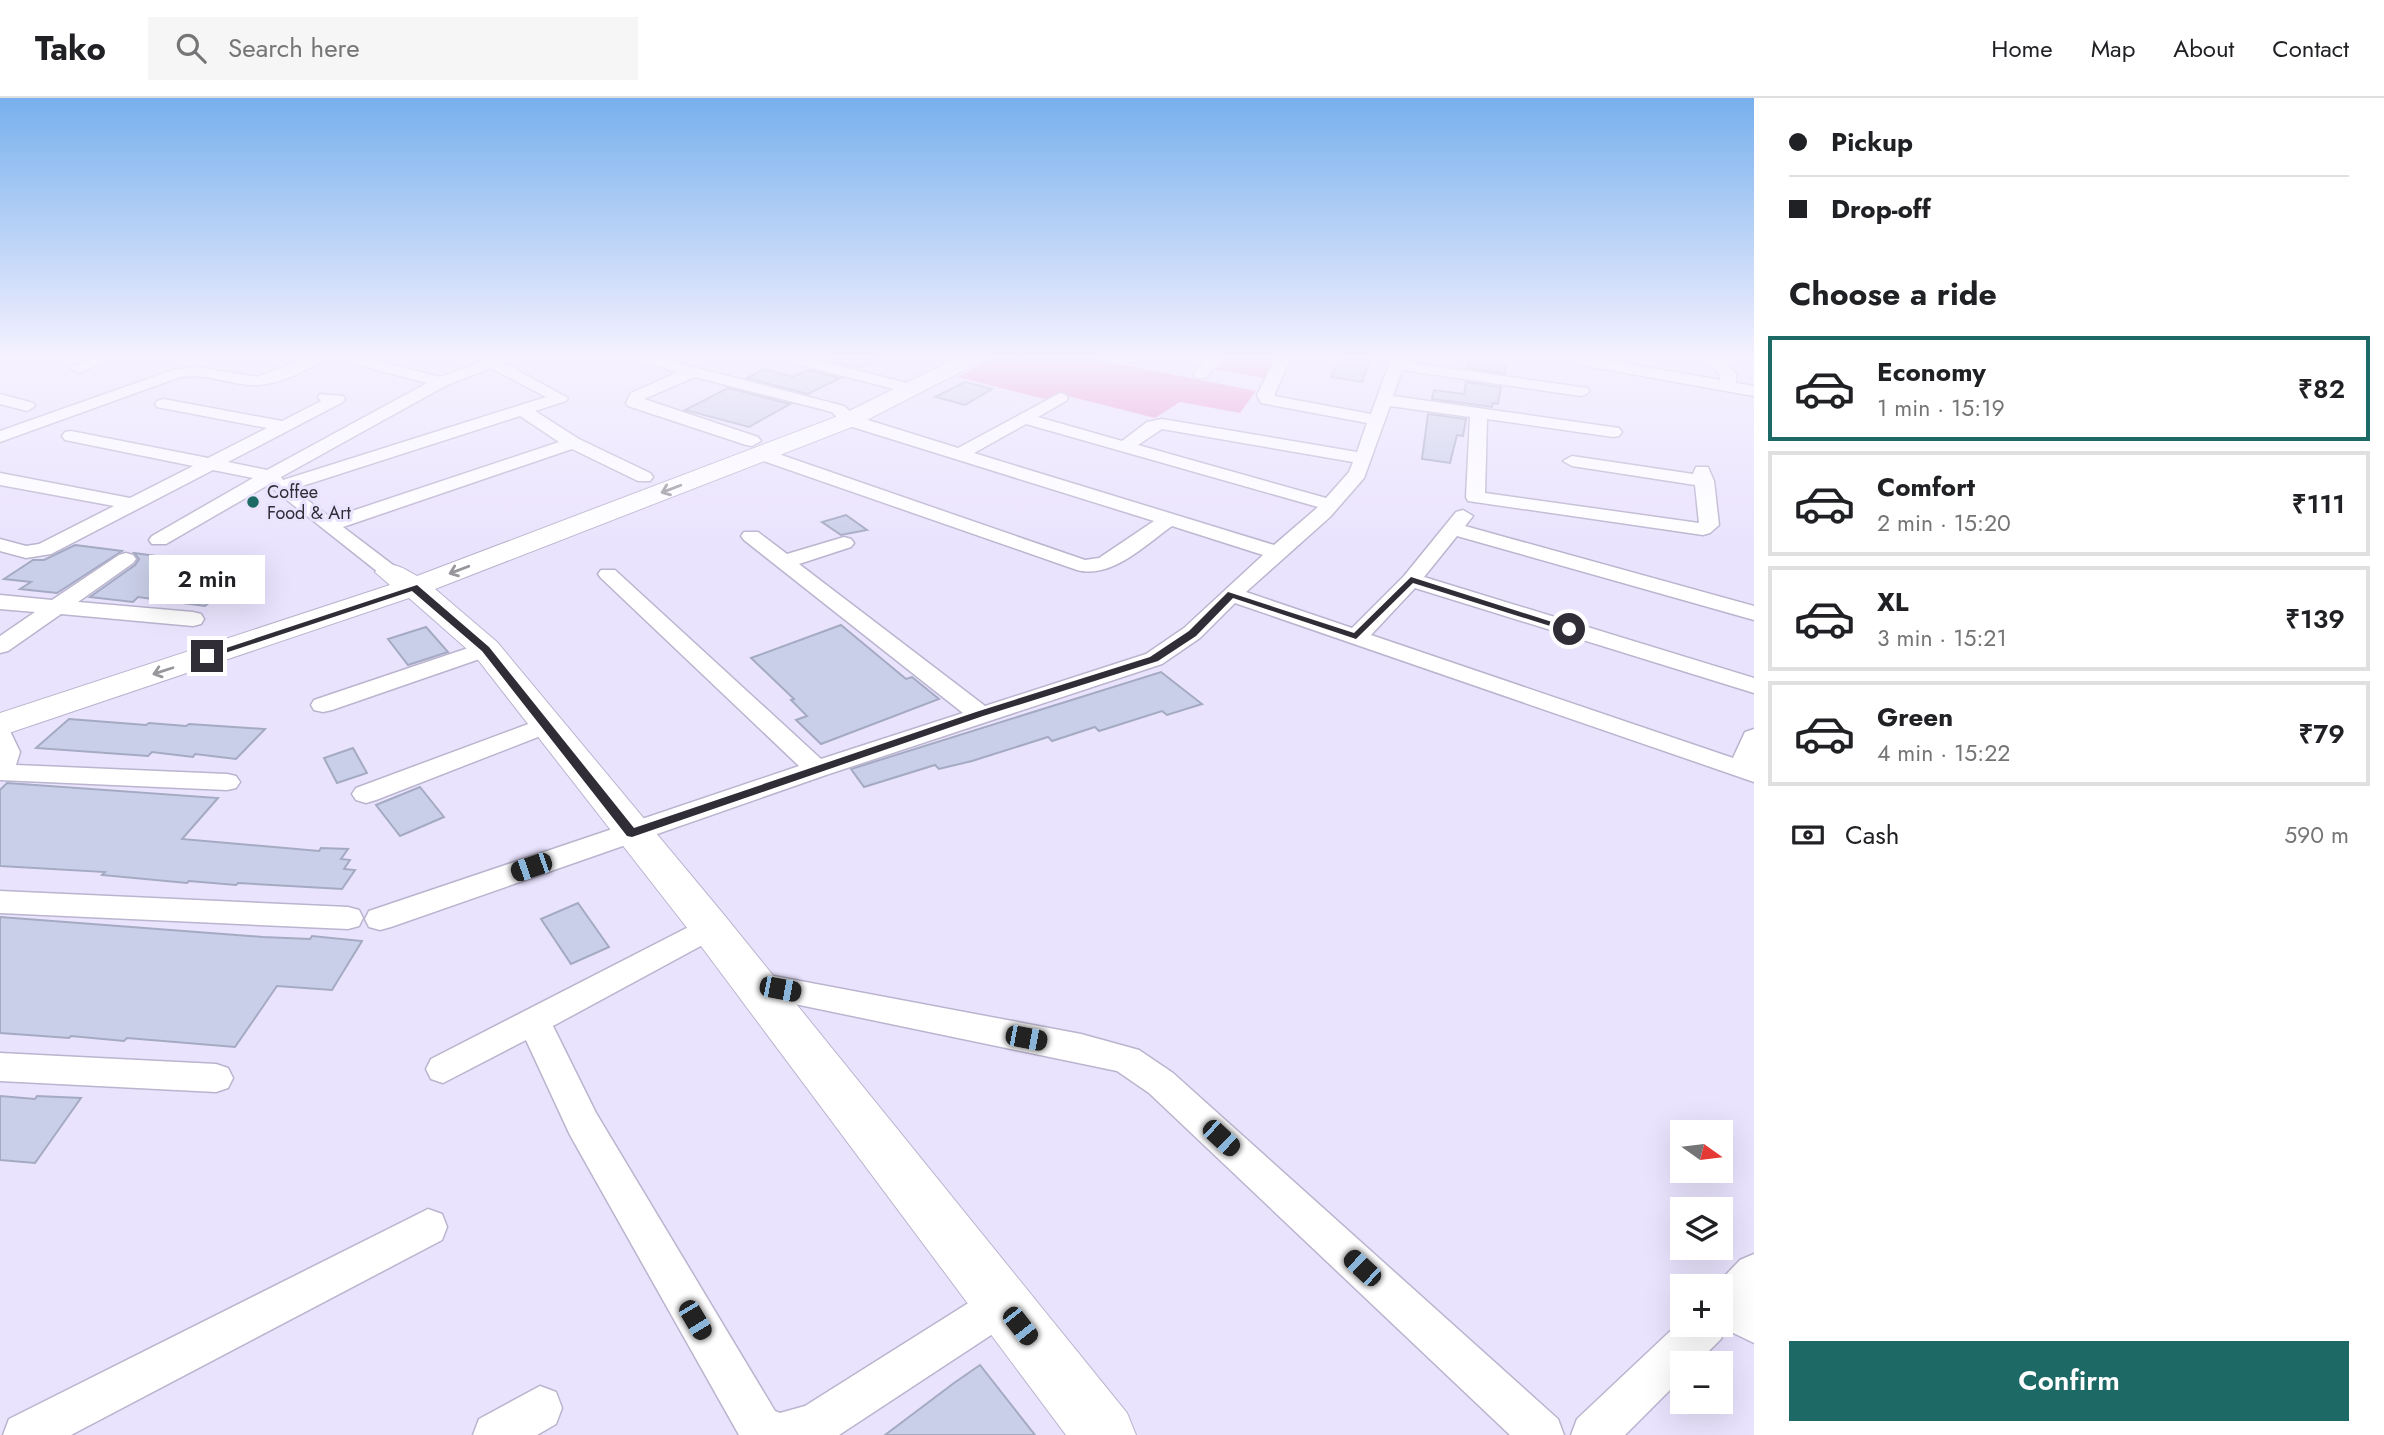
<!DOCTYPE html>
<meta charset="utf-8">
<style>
body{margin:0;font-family:Jost,sans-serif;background:#f6f6f6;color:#202124;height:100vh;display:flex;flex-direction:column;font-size:26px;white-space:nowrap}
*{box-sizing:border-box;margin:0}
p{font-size:23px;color:#757577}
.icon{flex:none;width:38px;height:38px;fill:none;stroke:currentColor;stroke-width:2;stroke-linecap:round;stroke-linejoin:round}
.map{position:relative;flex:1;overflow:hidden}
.panel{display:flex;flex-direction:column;background:#fff;width:630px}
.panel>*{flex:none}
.guide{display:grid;align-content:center;height:154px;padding:0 35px;background:#fff}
.needle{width:46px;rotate:104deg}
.controls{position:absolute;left:1670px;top:1022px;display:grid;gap:14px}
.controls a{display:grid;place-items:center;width:63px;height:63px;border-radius:0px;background:#fff;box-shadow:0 7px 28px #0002;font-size:35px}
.end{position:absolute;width:32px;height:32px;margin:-16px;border:9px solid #302d37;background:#fff;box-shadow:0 0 0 4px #fff}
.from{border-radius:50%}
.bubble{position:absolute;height:49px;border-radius:0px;background:#fff;box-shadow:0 7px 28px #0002;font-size:23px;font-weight:600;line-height:49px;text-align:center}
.car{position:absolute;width:21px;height:42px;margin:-21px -10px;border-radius:9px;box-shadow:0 0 5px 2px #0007;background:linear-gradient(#222 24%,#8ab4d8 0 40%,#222 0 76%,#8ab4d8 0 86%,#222 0)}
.guide b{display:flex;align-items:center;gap:24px;height:66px;font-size:26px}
.guide b+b{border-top:2px solid #e0e0e0}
.guide i{width:18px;height:18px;background:#202124}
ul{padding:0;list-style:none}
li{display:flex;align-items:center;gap:21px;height:105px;margin:0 14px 10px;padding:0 21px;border:4px solid #e0e0e0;border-radius:0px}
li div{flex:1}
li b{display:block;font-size:26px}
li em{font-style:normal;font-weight:600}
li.on{border-color:#1d6966}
li>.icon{width:63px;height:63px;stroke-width:1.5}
h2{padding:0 35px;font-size:32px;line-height:84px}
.pay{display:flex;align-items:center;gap:18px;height:77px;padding:0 35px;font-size:26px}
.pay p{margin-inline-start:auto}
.cta{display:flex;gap:14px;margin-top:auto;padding:14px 35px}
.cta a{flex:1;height:80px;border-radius:0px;background:#1d6966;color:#fff;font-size:28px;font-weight:600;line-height:80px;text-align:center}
header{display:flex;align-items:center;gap:42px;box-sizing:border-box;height:98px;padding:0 35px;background:#fff;border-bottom:2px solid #e0e0e0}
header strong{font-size:33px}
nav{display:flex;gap:38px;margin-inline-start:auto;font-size:24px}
.search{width:490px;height:63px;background:#f6f6f6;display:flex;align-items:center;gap:18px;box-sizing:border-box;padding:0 24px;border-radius:0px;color:#757577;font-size:26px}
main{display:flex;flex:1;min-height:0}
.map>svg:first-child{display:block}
.green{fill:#e69acb}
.forest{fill:#ea94cd}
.building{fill:#cacfe9;stroke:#a5aac3;stroke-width:2}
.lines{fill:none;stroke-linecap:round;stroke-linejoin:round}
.street-casing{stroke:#bbb4ce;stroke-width:3}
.secondary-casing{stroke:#bbb4ce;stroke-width:2}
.street{fill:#fff;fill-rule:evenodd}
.secondary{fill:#fff;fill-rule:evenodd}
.oneway{stroke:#98969b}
.route{fill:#302d37}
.poi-dot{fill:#1d6966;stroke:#eae3fe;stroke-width:2.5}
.labels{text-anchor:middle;stroke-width:6;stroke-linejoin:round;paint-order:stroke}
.far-poi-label{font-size:18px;fill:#302d37;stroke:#eae3fe;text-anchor:start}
</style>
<header>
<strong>Tako</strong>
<div class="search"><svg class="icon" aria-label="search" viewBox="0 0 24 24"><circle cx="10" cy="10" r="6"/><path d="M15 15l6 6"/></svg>Search here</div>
<nav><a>Home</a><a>Map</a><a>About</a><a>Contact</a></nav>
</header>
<main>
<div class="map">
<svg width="1754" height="1337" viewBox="0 0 1754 1337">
<rect width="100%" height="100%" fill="#eae3fe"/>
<polygon class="green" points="1224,261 1277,261 1266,280 1216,272"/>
<polygon class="forest" points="990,261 1095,261 1256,293 1240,315 1180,304 1155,320 1060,296 1045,301 958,279"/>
<g class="building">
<polygon points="831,261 878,261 859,270 828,262"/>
<polygon points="1340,261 1371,261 1362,284 1331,279"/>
<polygon points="1469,262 1506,267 1505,276 1468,270"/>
<polygon points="764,271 793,279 808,272 840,280 808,296 747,280"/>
<polygon points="965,284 992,291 965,307 935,299"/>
<polygon points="1466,284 1501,289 1498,306 1493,305 1492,309 1432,301 1434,292 1464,296"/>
<polygon points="728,290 790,306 749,329 685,312"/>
<polygon points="1428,316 1466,321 1463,338 1457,337 1450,365 1422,361"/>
<polygon points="846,417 867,432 841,437 822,424"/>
<polygon points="75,447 122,453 57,495 20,491 31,484 4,481 33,462 44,462"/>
<polygon points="134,455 180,461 175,464 237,474 228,482 233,483 221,492 225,492 205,508 138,499 133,504 90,499 135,467 139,461"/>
<polygon points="841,527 906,581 912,579 939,601 821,646 796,622 807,618 791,602 794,601 751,560"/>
<polygon points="426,529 448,554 408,567 388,541"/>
<polygon points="1161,574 1202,606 1167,617 1162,613 1099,633 1095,629 1052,643 1048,639 972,663 939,671 935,667 864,689 851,671"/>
<polygon points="69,621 146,627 149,625 186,628 189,626 265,631 236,661 195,656 193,659 152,654 148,658 36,650"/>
<polygon points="353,650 367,675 337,685 324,660"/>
<polygon points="7,685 218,700 182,741 319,753 321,750 348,751 341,761 350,762 344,771 355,772 342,791 238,785 236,787 189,783 187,785 102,777 105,774 0,768 0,692"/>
<polygon points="420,689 444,719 400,738 376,707"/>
<polygon points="578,805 609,849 571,866 541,821"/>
<polygon points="0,819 263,839 310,841 312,838 362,843 332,892 277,888 235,949 127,940 124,943 71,938 69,940 0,935"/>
<polygon points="0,998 35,1001 37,998 81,1000 35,1065 0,1062"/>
<polygon points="980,1267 1035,1337 885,1337 954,1285"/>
</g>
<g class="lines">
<defs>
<g id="street">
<polygon points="90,261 111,261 78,275 70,270"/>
<path d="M 304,261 L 324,261 C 316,268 304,272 295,277 C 242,301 227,274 180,279 L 0,344 L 0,333 L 173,272 L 198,269 L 257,279 Z"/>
<path d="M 345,261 L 369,261 L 440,279 L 489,261 L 509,261 L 504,265 L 568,300 L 566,303 L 535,313 L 579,341 L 650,375 L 653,379 L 650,383 L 638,383 L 572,351 L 343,429 L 397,470 L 400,474 L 397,478 L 383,478 L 268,387 L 166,446 L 152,446 L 149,442 L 152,438 L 253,380 L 213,372 L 51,456 L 26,460 L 0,453 L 0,441 L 26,448 L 39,446 L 114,408 L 0,387 L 0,375 L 130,400 L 193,368 L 65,342 L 62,338 L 65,334 L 71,333 L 208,360 L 267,330 L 157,309 L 155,306 L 157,303 L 163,301 L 282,323 L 321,303 L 318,299 L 320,296 L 343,298 L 345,301 L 343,304 L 228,364 L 267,372 L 427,285 L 347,264 ZM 491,270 L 546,299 L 283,382 L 281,379 L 447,287 ZM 520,318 L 559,344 L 331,420 L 293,391 Z"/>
<path d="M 638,261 L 662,261 L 844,308 L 855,318 L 958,350 L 1060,295 L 1066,297 L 1068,300 L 1066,303 L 1038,319 L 1122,343 L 1147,324 L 1162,321 L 1357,354 L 1367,325 L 1261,305 L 1257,297 L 1275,261 L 1290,261 L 1274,298 L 1371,316 L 1391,261 L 1405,261 L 1405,264 L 1587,290 L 1589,293 L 1587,296 L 1581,298 L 1402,272 L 1393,298 L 1619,330 L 1622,334 L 1619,338 L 1613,339 L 1487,321 L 1485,395 L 1699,425 L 1695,387 L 1572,368 L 1563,363 L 1572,358 L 1693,376 L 1696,369 L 1708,369 L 1714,383 L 1719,427 L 1710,435 L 1703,437 L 1468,403 L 1466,399 L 1470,319 L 1390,308 L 1364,380 L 1330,419 L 1246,494 L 1352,530 L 1404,478 L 1456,414 L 1463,412 L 1473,418 L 1465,428 L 1754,508 L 1754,522 L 1457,438 L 1424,479 L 1754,580 L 1754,595 L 1415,490 L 1371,537 L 1733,660 L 1745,634 L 1754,631 L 1754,684 L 1235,505 L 1200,540 L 1162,566 L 826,677 L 391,829 L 380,832 L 369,829 L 365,821 L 369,813 L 799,668 L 601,480 L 598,476 L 601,472 L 615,472 L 821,661 L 963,615 L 744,442 L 741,438 L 744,434 L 758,434 L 787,456 L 844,439 L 851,441 L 854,445 L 851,449 L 799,466 L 985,608 L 1146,556 L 1184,530 L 1263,457 L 1172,428 C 1145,447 1112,481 1077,472 L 755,360 L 752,356 L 755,352 L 767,352 L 1085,462 L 1099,460 L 1154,423 L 843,326 L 832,314 L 695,279 L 644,301 L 758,339 L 761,343 L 752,348 L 746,347 L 628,308 L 626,305 L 631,295 L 678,274 L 640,264 ZM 1026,326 L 1318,409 L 1274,447 L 974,355 ZM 1162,331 L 1353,364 L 1349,374 L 1326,400 L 1138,347 Z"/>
<polygon points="786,261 811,261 919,288 921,291 913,296 789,264"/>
<path d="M 1109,261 L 1137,261 C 1131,268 1115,268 1109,261 Z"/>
<polygon points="1205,261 1221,261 1206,280 1196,280 1193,277"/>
<polygon points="1567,261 1599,261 1720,282 1720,277 1706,261 1722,261 1736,276 1736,285 1754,288 1754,298 1575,266"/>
<polygon points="0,296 33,305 35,308 27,313 0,306"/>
<polygon points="126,455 133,457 136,461 133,465 78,504 193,514 201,516 204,521 201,526 193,528 61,516 8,553 0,555 0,538 35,514 0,511 0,497 52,502 119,457"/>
<polygon points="486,544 494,546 498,551 494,556 332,612 323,614 314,612 311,607 314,602"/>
<polygon points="547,619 556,622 560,627 556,632 376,702 366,705 356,702 352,696 356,690"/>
<polygon points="0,628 9,631 20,654 16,667 227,676 236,678 240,684 236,690 227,692 0,682"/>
<polygon points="0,793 348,809 359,812 363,820 359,828 348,831 0,815"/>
<polygon points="710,818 721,821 725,829 721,837 553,928 596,1015 775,1313 780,1315 805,1308 989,1192 1003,1186 1017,1192 1024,1206 1017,1220 839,1337 739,1337 570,1037 526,942 443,985 431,981 426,971 431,961"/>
<polygon points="753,874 1081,936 1139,952 1173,975 1558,1321 1564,1337 1510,1337 1149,995 1117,973 742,895 737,886 742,877"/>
<polygon points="0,955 216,966 228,970 233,980 228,990 216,994 0,983"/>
<polygon points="428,1111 442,1116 447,1129 442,1142 71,1337 3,1337 9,1321"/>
<polygon points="1754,1156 1754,1245 1725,1231 1721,1241 1697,1265 1682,1265 1682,1280 1625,1337 1571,1337 1577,1321 1682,1222 1682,1227 1720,1227 1720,1188 1715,1188 1740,1162"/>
<polygon points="540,1288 556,1294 562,1310 556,1326 537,1337 473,1337 479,1321"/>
</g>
<path id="secondary" d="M 955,261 L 982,261 L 978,265 L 857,327 L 435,491 L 497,544 L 725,818 L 1127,1315 L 1136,1337 L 1066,1337 L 695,840 L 475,558 L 409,500 L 0,638 L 0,615 L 390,487 L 375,474 L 380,468 C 395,464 403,470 417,478 L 841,317 Z"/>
</defs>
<use href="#street" class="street-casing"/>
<use href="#secondary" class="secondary-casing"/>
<use href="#street" class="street"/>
<use href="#secondary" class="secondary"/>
</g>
<defs><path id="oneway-shaft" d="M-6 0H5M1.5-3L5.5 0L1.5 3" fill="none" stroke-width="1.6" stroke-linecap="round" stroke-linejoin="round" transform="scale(1.75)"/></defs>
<g class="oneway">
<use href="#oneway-shaft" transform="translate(671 391) rotate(159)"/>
<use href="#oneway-shaft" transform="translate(459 472) rotate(159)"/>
<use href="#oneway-shaft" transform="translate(163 573) rotate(162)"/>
</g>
<linearGradient id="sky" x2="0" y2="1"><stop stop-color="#77b0ed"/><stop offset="0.58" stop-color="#f6f2ff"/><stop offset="1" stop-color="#f6f2ff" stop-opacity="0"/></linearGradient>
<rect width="1754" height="448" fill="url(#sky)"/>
<polygon class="route" points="1411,479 1574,531 1566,533 1413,485 1356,541 1233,500 1196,538 1158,563 983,618 632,739 627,738 482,553 412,493 210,560 202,558 417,487 489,549 634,730 976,614 1150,559 1189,533 1228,494 1354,535"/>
<circle class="poi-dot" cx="253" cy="404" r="7"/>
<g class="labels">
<g class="far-poi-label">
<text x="267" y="400">Coffee<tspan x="267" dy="21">Food &amp; Art</tspan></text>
</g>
</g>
</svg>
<div class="controls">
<a><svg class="needle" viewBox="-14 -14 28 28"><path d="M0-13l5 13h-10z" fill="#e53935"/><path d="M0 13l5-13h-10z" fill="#757577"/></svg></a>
<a><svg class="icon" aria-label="layers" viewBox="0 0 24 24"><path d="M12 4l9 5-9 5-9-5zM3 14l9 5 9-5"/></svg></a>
<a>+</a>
<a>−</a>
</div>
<i class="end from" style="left:1569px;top:531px"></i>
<i class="end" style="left:207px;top:558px"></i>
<div class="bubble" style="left:149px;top:457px;width:116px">2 min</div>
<i class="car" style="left:531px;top:769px;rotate:251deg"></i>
<i class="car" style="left:780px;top:891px;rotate:101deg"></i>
<i class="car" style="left:1026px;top:940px;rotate:101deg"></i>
<i class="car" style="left:1221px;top:1040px;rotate:133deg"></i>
<i class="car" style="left:1362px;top:1170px;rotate:313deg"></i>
<i class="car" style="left:695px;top:1222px;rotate:149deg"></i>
<i class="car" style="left:1020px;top:1228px;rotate:142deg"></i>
</div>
<section class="panel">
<div class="guide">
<b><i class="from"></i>Pickup</b>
<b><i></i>Drop-off</b>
</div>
<h2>Choose a ride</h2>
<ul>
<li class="on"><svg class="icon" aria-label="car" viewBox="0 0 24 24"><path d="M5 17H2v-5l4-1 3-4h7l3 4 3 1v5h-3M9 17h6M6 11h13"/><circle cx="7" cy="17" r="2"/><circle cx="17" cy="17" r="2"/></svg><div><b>Economy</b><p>1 min · 15:19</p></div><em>₹82</em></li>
<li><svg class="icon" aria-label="car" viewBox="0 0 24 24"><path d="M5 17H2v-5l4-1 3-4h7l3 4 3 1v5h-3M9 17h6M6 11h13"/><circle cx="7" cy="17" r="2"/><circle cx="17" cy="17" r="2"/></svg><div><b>Comfort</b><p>2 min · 15:20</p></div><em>₹111</em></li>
<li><svg class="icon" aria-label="car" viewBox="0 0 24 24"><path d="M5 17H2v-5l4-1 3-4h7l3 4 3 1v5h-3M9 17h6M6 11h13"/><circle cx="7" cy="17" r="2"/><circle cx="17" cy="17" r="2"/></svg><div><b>XL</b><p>3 min · 15:21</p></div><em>₹139</em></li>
<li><svg class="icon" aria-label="car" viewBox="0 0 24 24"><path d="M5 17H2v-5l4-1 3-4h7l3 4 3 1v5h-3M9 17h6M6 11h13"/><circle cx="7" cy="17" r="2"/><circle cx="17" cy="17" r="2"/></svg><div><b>Green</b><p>4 min · 15:22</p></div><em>₹79</em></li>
</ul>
<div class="pay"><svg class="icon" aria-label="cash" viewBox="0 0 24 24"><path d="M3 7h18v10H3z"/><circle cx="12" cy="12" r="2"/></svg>Cash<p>590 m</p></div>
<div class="cta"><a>Confirm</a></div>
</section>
</main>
